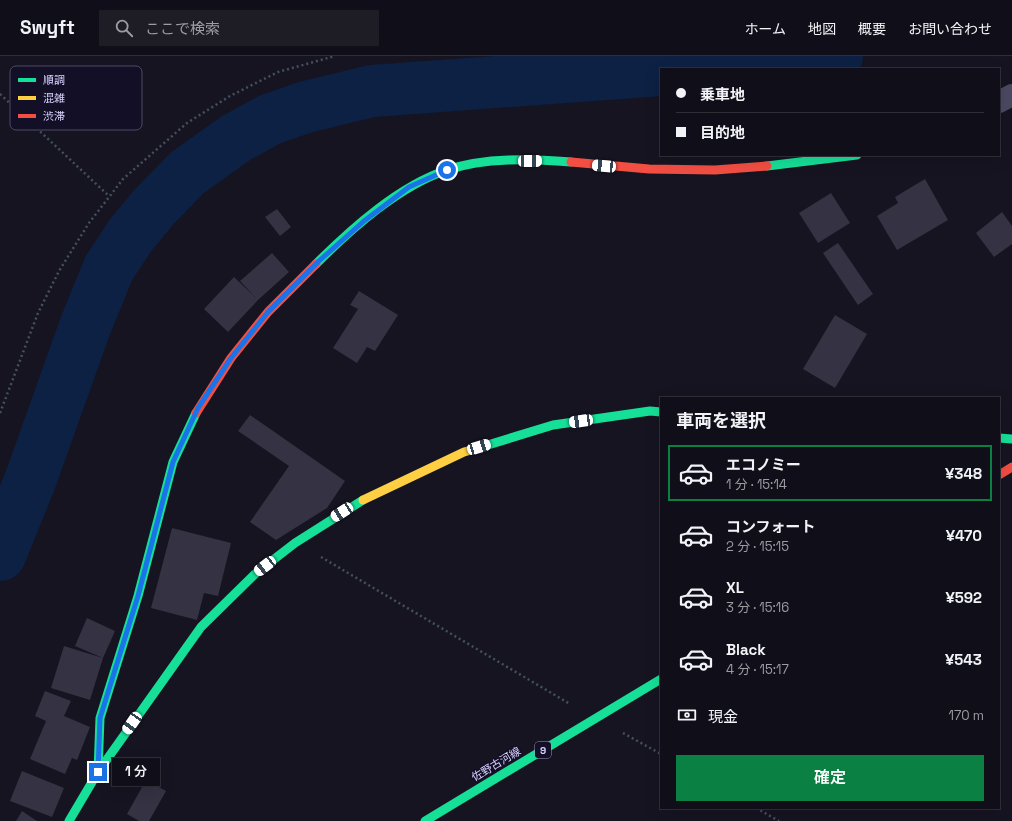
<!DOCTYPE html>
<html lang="ja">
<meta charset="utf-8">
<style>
body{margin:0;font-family:"Space Grotesk","Noto Sans JP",sans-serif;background:#1e1d26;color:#f1f3f6;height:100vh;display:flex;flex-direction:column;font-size:15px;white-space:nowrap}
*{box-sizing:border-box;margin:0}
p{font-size:13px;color:#9c9ca2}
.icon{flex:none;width:22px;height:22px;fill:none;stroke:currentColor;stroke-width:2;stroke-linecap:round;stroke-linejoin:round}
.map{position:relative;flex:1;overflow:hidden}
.details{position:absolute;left:660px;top:341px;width:340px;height:412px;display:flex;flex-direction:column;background:#100f19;border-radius:0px;box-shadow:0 4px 16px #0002,0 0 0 1px #302f38}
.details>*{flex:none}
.banner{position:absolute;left:660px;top:12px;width:340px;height:88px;border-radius:0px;box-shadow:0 4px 16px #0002,0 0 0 1px #302f38;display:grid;align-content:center;height:88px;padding:0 16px;background:#100f19}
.end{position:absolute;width:18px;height:18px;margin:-9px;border:5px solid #1a73e8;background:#fff;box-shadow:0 0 0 2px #fff}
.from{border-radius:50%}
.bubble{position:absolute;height:28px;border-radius:0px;background:#100f19;box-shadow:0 4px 16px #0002,0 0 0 1px #302f38;font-size:13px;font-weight:600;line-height:28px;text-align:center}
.car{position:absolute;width:12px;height:24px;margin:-12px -6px;border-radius:5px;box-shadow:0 0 3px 1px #0007;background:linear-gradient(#fff 24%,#345 0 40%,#fff 0 76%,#345 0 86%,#fff 0)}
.banner b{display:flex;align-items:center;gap:14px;height:38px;font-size:15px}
.banner b+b{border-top:1px solid #302f38}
.banner i{width:10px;height:10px;background:#f1f3f6}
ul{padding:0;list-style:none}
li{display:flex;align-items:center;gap:12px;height:56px;margin:0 8px 6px;padding:0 8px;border:2px solid transparent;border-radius:0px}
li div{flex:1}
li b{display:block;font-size:15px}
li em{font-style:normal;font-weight:600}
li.active{border-color:#0b8043}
li>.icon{width:36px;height:36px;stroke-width:1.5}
h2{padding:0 16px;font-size:18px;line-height:48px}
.pay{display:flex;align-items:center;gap:10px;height:44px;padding:0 16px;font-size:15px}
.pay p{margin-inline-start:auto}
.button{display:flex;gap:8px;margin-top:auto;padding:8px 16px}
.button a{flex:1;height:46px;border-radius:0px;background:#0b8043;color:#fff;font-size:16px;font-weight:600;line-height:46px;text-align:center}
header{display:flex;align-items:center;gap:24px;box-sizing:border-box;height:56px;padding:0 20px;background:#100f19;border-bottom:1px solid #302f38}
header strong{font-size:19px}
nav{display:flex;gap:22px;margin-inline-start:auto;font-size:14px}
.search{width:280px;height:36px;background:#1e1d26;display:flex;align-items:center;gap:10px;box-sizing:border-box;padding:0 14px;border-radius:0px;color:#9c9ca2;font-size:15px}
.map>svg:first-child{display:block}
.water{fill:#0d2144}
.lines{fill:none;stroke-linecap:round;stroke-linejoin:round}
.river{stroke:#0d2144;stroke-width:52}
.building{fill:#343243}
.path{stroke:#44505f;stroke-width:2.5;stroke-dasharray:2 3;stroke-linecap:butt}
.street{stroke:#4a4962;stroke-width:22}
.fast{stroke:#16e098;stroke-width:9}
.slow{stroke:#ffcf43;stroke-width:9}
.jam{stroke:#f24e42;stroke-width:9}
.route{stroke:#1a73e8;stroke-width:5}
.labels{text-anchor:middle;stroke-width:3;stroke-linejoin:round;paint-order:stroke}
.shield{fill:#130f26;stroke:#9e99be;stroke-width:1}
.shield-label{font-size:10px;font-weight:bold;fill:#d9d4ff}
.street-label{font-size:11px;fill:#d9d4ff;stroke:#130f26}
.key{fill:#130f26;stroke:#4e4a67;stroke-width:1}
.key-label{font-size:11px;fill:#d9d4ff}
</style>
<header>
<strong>Swyft</strong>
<div class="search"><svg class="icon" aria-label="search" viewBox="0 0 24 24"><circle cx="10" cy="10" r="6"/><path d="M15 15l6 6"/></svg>ここで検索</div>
<nav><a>ホーム</a><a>地図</a><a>概要</a><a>お問い合わせ</a></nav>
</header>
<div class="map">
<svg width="1012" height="765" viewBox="0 0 1012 765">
<rect width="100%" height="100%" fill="#161421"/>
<polygon class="water" points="30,425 0,515 0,494"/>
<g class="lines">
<g class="river">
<polyline points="677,13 788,6 837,0"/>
<polyline points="0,499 30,425 86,268 109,212 130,180 153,152 187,117 236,82 271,63 306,51 372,35 661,14"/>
</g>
</g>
<g class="building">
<polygon points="925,123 948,164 897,194 877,160 898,147 895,141"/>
<polygon points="831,137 850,167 818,187 799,157"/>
<polygon points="277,153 291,171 280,180 265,161"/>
<polygon points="1002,156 1012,170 1012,188 994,201 976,177"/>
<polygon points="838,187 873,238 858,249 823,197"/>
<polygon points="272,197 289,216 258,244 228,276 204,253 234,221 255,241 240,225"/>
<polygon points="359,235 398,259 375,295 367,291 357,307 333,292 358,253 350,249"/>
<polygon points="835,259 867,278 835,332 803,313"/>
<polygon points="250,359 345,425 327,452 276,484 250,466 289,410 238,375"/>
<polygon points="172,472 231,487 218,540 204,537 197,564 151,552"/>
<polygon points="87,562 115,575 103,602 90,644 51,632 64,590 103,602 75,590"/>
<polygon points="45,635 71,645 64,660 90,671 77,704 72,702 65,718 30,703 46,665 35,660"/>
<polygon points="22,715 64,732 52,761 10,745"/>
<polygon points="146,724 166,735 149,765 139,765 127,758"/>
<polygon points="22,755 37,765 16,765"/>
</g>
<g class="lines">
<g class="path">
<polyline points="0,38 109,140"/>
<polyline points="0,357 38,257 59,215 89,167 123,123 187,67 230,40 278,16 335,0"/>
<polyline points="321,501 570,648"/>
<polyline points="623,677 661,698"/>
<polyline points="756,752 779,765"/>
</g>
<polyline class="street" points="999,46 1012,39"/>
<g class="fast">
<polyline points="767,110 857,99"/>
<path d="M 316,208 C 352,172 399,130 447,114 C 486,101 530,103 571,106"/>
<polyline points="999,382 1012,383"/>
<polyline points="478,392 553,369 650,355 661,356"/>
<polyline points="98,716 100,662 138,540 173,406 196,357"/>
<polyline points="69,765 98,716 201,571 255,518 295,487 363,444"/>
<polyline points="425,765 661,623"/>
</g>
<polyline class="slow" points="363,444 464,396 478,392"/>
<g class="jam">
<polyline points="571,106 649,113 715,114 767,110"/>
<polyline points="196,357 231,302 268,256 316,208"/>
<polyline points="999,419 1012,411"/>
</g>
</g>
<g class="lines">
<polyline class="route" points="98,716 100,662 138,540 173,406 198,352 231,302 268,256 319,205 364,165 409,131 447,114"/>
</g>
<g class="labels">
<rect class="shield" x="535" y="686" width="16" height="16" rx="3"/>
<g class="shield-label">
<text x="543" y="698">9</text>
</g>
<g class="street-label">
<text transform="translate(496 708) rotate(-31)" y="4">佐野古河線</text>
</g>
</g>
<rect x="10" y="10" width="132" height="64" rx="6" class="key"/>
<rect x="18" y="22" width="18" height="4" fill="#16e098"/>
<rect x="18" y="40" width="18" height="4" fill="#ffcf43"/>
<rect x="18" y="58" width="18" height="4" fill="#f24e42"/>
<g class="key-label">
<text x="43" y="28">順調</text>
<text x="43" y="46">混雑</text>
<text x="43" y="64">渋滞</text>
</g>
</svg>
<i class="end from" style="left:447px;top:114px"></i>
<i class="end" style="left:98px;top:716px"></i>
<div class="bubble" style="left:112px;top:702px;width:48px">1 分</div>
<i class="car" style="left:530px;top:105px;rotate:89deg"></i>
<i class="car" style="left:604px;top:110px;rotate:275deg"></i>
<i class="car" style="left:581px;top:365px;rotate:262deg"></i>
<i class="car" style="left:479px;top:391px;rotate:73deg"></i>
<i class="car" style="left:342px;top:456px;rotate:237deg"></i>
<i class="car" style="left:265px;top:510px;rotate:232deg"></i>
<i class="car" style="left:132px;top:667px;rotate:215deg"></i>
<div class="banner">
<b><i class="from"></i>乗車地</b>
<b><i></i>目的地</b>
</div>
<section class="details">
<h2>車両を選択</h2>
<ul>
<li class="active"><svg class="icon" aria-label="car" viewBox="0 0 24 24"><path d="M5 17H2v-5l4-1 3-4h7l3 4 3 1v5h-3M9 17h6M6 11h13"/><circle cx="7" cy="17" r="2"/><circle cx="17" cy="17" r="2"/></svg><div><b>エコノミー</b><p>1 分 · 15:14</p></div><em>¥348</em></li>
<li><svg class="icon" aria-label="car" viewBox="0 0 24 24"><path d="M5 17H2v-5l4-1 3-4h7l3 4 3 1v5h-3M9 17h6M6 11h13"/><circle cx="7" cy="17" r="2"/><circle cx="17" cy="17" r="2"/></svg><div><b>コンフォート</b><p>2 分 · 15:15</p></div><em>¥470</em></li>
<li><svg class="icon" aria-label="car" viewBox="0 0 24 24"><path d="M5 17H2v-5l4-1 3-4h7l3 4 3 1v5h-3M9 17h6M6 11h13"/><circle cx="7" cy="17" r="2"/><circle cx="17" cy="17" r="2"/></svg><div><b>XL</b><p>3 分 · 15:16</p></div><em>¥592</em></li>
<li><svg class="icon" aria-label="car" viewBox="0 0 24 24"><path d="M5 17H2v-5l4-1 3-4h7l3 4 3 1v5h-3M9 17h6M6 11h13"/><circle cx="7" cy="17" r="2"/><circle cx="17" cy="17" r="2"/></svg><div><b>Black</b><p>4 分 · 15:17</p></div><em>¥543</em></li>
</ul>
<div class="pay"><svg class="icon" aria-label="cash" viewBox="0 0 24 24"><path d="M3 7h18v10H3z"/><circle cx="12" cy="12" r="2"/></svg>現金<p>170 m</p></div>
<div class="button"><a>確定</a></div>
</section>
</div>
